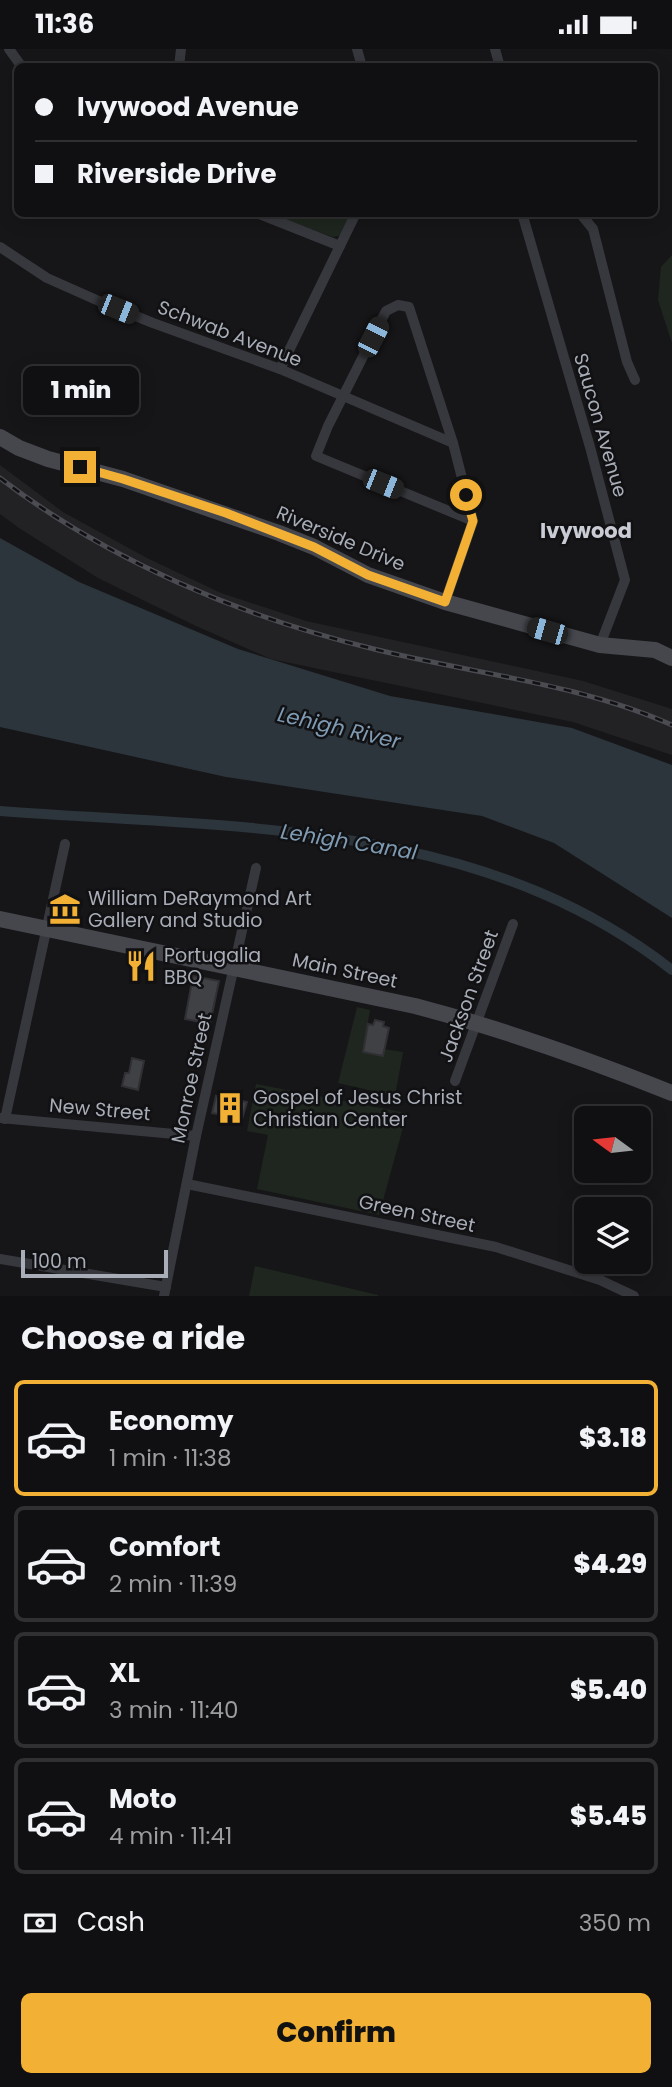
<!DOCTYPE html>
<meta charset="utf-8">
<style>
body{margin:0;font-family:Poppins,sans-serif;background:#1e1e20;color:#f1f3f6;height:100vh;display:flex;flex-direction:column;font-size:26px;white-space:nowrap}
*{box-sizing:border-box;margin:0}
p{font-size:23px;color:#9c9d9f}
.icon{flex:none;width:38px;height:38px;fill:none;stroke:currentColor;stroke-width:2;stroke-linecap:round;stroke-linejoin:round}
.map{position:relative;height:1247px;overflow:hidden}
.panel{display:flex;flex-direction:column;background:#101012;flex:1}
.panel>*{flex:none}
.guide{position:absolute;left:14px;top:14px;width:644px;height:154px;border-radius:10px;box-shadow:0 4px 18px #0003,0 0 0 2px #303032;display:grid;align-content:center;height:154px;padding:0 21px;background:#101012}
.needle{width:46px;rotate:285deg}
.buttons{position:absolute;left:574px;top:1057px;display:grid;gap:14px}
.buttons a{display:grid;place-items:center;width:77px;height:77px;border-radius:10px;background:#101012;box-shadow:0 4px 18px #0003,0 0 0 2px #303032;font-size:35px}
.scale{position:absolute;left:21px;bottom:18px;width:147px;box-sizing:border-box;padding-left:7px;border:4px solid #a8adb8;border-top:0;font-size:19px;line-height:24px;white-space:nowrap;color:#a8adb8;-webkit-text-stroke:5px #111113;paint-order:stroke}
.end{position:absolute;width:32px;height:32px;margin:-16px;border:9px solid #f2b134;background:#111;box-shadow:0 0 0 4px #111}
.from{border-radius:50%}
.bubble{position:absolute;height:49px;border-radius:10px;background:#101012;box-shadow:0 4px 18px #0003,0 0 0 2px #303032;font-size:23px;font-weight:800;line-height:49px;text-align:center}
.car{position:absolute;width:21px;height:42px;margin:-21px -10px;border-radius:9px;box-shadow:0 0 5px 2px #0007;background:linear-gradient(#222 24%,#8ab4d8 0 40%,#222 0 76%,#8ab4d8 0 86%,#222 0)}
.guide b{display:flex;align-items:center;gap:24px;height:66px;font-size:26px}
.guide b+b{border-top:2px solid #303032}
.guide i{width:18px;height:18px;background:#f1f3f6}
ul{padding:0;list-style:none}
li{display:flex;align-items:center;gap:21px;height:116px;margin:0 14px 10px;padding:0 7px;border:4px solid #303032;border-radius:10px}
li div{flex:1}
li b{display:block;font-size:26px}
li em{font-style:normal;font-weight:800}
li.active{border-color:#f2b134}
li>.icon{width:63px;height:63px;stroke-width:1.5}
h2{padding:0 21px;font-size:32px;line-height:84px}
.pay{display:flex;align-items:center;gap:18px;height:77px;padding:0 21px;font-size:26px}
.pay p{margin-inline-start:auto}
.cta{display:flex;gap:14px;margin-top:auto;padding:14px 21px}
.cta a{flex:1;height:80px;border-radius:10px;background:#f2b134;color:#111;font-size:28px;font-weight:800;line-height:80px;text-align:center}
.status{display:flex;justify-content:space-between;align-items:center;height:49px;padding:0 35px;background:#101012;direction:ltr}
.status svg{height:19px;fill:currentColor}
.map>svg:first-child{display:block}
.built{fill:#222225}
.green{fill:#1e261f}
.water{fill:#2c353c}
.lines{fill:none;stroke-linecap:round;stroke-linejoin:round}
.canal{stroke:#2c353c;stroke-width:10}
.building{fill:#404145;stroke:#303034;stroke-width:2}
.street{stroke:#37383d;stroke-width:10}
.secondary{stroke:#45474d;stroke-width:16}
.rail-casing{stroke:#4a4c52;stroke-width:5}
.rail{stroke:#111113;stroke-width:2.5;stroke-dasharray:8;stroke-linecap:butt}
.route{stroke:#f2b134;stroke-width:9}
.labels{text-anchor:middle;stroke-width:5;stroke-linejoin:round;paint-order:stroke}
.street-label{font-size:19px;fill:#a8adb8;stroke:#111113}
.poi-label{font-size:19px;fill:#a8adb8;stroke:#111113;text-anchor:start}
.neighbourhood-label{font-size:21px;font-weight:bold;fill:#c9ccd4;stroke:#111113}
.water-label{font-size:21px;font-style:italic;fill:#7f9bb3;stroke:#111113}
</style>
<div class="status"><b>11:36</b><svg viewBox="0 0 49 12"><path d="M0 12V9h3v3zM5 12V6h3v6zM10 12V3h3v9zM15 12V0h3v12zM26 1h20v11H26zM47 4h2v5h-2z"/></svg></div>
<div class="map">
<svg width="672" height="1247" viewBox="0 0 672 1247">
<rect width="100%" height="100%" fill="#161618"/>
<polygon class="built" points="0,416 63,463 147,509 221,544 306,572 583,632 672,660 672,706 573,673 271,610 196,577 98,529 19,479 0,465"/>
<g class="green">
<polygon points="270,165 351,165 339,187 333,188"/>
<polygon points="672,206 672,294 658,251 661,218"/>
<polygon points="357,958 370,961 363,1003 383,1007 384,1000 403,1003 395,1047 338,1034"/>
<polygon points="256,1035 407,1064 379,1166 257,1140 268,1086 247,1082"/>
<polygon points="255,1217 378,1246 378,1247 249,1247"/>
</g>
<polygon class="water" points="0,489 79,533 238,600 390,647 572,679 672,716 672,869 554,794 482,767 226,728 0,678"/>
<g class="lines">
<path class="canal" d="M 0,762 C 233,780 477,769 672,921"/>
</g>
<g class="building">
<polygon points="193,927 219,932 210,975 185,970"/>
<polygon points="375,971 384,973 383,977 389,979 383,1007 363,1003 368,975 373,976"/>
<polygon points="132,1009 144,1012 138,1041 122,1037 125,1024 129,1024"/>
<polygon points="216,1047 247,1053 242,1070 212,1064"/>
</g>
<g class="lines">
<g class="street">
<polyline points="9,0 22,18"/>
<polyline points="357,0 362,18"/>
<polyline points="495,0 500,18"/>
<polyline points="179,18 181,0"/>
<polyline points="654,138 655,138"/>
<polyline points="257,164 340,197"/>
<polyline points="522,164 590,398 625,531 600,596"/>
<polyline points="580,164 593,180 627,313 635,331"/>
<polyline points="0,198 47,229 101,253 153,274 280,320 453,394"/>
<polyline points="280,320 356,164"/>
<polyline points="445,553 473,472 453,394 409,258 398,256 386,262 328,377 316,407 473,472"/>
<polyline points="455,1032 513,875"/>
<polyline points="0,1069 196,1087"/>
<polyline points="5,1070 65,795"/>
<polyline points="187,1135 496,1198 600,1231 634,1247"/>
<polyline points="0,1210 166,1238"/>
<polyline points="164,1247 196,1087 256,819"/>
</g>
<g class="secondary">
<polyline points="0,388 19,399 48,410 123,430 279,484 314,498 368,526 445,553 600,596 655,601 672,609"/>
<path d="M 0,870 L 415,957 C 503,980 587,1010 672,1044"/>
</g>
<defs>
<path id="rail" d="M 0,429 C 107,511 244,569 374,600 C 473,625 578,634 672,676"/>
</defs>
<use href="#rail" class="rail-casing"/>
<use href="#rail" class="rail"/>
</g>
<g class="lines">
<polyline class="route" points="80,418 123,430 226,464 314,498 368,526 445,553 473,472 466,446"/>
</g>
<defs>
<symbol id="museum-bare" viewBox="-9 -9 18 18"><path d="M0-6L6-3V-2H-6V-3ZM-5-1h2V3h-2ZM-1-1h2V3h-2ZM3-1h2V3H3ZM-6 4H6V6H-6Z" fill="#f2b134" stroke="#111113" stroke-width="2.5" paint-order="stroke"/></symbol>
<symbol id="restaurant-bare" viewBox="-9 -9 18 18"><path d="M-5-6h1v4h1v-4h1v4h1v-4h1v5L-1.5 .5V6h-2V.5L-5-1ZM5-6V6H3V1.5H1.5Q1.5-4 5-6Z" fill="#f2b134" stroke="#111113" stroke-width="2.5" paint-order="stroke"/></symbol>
<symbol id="building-bare" viewBox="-9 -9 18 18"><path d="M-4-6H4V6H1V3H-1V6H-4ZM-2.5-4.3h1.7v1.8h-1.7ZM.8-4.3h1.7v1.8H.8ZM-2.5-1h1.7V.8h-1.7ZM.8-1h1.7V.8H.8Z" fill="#f2b134" stroke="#111113" stroke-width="2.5" paint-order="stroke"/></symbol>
</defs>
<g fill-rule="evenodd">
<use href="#museum-bare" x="43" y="838" width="44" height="44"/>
<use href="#restaurant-bare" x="119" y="895" width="44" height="44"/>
<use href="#building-bare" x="208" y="1037" width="44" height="44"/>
</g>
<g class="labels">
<g class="street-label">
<text transform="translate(230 284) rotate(21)" y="7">Schwab Avenue</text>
<text transform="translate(601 376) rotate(74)" y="7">Saucon Avenue</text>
<text transform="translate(341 489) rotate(23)" y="7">Riverside Drive</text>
<text transform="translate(345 921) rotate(12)" y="7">Main Street</text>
<text transform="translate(468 947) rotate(-70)" y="7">Jackson Street</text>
<text transform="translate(191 1029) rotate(-78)" y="7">Monroe Street</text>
<text transform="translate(100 1060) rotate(5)" y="7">New Street</text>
<text transform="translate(417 1164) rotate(12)" y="7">Green Street</text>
</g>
<g class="poi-label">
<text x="88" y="856">William DeRaymond Art<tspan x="88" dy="22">Gallery and Studio</tspan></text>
<text x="164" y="913">Portugalia<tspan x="164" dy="22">BBQ</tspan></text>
<text x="253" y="1055">Gospel of Jesus Christ<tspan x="253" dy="22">Christian Center</tspan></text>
</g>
<g class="neighbourhood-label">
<text x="586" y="489">Ivywood</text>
</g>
<g class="water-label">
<text transform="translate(339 679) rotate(13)" y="7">Lehigh River</text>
<text transform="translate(349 793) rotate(9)" y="7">Lehigh Canal</text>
</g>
</g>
</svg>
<div class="buttons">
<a><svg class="needle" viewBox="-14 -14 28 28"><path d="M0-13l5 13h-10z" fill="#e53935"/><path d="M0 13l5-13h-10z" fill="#9c9d9f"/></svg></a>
<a><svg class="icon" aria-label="layers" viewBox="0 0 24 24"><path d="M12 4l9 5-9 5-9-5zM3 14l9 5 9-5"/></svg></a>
</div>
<div class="scale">100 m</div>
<i class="end from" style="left:466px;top:446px"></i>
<i class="end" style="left:80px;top:418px"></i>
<div class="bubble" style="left:23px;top:317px;width:116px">1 min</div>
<i class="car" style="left:118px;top:260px;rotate:112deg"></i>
<i class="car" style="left:373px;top:288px;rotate:27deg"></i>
<i class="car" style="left:383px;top:435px;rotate:112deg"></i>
<i class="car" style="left:547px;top:582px;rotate:286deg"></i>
<div class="guide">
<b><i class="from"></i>Ivywood Avenue</b>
<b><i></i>Riverside Drive</b>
</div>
</div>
<section class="panel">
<h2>Choose a ride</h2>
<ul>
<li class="active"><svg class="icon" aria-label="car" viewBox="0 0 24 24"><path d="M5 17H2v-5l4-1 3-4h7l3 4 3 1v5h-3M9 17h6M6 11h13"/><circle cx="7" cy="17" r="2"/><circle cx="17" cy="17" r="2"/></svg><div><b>Economy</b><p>1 min · 11:38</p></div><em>$3.18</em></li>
<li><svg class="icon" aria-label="car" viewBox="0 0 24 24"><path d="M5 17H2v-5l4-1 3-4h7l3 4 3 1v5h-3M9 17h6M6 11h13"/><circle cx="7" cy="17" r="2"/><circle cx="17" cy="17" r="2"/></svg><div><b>Comfort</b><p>2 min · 11:39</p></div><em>$4.29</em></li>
<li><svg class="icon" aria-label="car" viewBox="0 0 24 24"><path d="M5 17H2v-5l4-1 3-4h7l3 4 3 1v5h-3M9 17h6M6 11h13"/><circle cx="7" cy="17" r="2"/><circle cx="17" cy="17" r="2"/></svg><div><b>XL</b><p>3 min · 11:40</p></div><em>$5.40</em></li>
<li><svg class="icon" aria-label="car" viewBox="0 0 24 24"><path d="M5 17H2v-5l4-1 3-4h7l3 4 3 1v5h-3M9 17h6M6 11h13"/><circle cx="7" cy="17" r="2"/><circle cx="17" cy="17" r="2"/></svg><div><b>Moto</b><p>4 min · 11:41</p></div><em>$5.45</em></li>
</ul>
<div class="pay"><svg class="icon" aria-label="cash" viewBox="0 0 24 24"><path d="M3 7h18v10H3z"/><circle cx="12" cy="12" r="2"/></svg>Cash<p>350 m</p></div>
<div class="cta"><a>Confirm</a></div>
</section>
